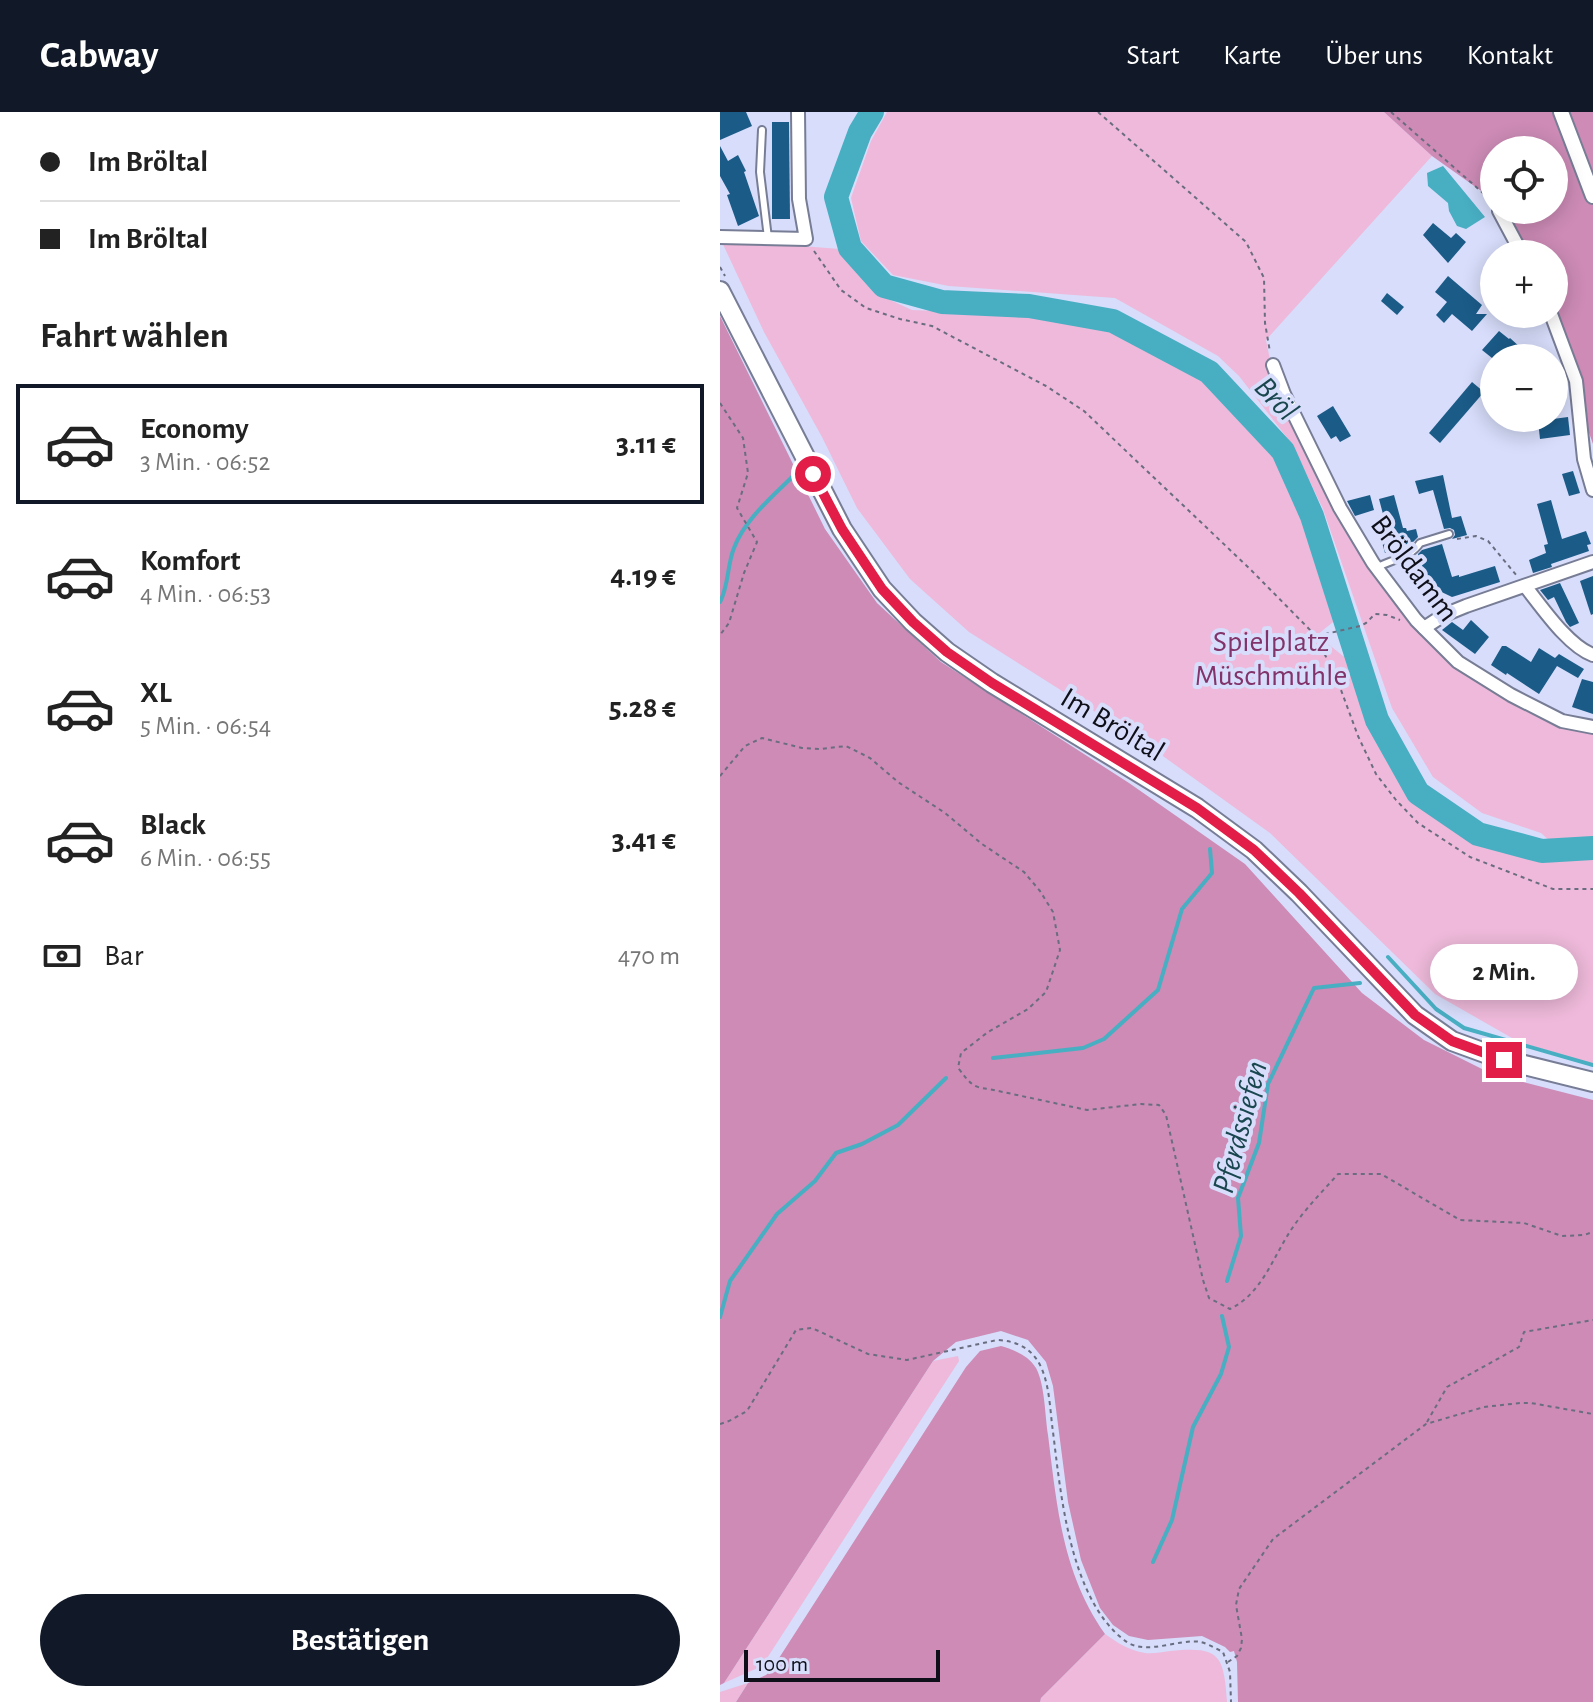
<!DOCTYPE html>
<html lang="de">
<meta charset="utf-8">
<style>
body{margin:0;font-family:"Alegreya Sans",sans-serif;background:#f2f2f2;color:#222;height:100vh;display:flex;flex-direction:column;font-size:30px;white-space:nowrap}
*{box-sizing:border-box;margin:0}
p{font-size:26px;color:#767676}
.icon{flex:none;width:44px;height:44px;fill:none;stroke:currentColor;stroke-width:2;stroke-linecap:round;stroke-linejoin:round}
.map{position:relative;flex:1;overflow:hidden}
.panel{display:flex;flex-direction:column;background:#fff;width:720px}
.panel>*{flex:none}
.hud{display:grid;align-content:center;height:176px;padding:0 40px;background:#fff}
.controls{position:absolute;left:760px;top:24px;display:grid;gap:16px}
.controls a{display:grid;place-items:center;width:88px;height:88px;border-radius:50%;background:#fff;box-shadow:0 4px 20px #0003;font-size:40px}
.scale{position:absolute;left:24px;bottom:20px;width:196px;box-sizing:border-box;padding-left:8px;border:4px solid #0e0f19;border-top:0;font-size:22px;line-height:28px;white-space:nowrap;color:#0e0f19;-webkit-text-stroke:6px #d7ddfa;paint-order:stroke}
.end{position:absolute;width:36px;height:36px;margin:-18px;border:10px solid #e11d48;background:#fff;box-shadow:0 0 0 4px #fff}
.from{border-radius:50%}
.bubble{position:absolute;height:56px;border-radius:28px;background:#fff;box-shadow:0 4px 20px #0003;font-size:26px;font-weight:600;line-height:56px;text-align:center}
.hud b{display:flex;align-items:center;gap:28px;height:76px;font-size:30px}
.hud b+b{border-top:2px solid #e0e0e0}
.hud i{width:20px;height:20px;background:#222}
ul{padding:0;list-style:none}
li{display:flex;align-items:center;gap:24px;height:120px;margin:0 16px 12px;padding:0 24px;border:4px solid transparent;border-radius:0px}
li div{flex:1}
li b{display:block;font-size:30px}
li em{font-style:normal;font-weight:600}
li.current{border-color:#111827}
li>.icon{width:72px;height:72px;stroke-width:1.5}
h2{padding:0 40px;font-size:36px;line-height:96px}
.pay{display:flex;align-items:center;gap:20px;height:88px;padding:0 40px;font-size:30px}
.pay p{margin-inline-start:auto}
.button{display:flex;gap:16px;margin-top:auto;padding:16px 40px}
.button a{flex:1;height:92px;border-radius:48px;background:#111827;color:#fff;font-size:32px;font-weight:600;line-height:92px;text-align:center}
header{display:flex;align-items:center;gap:48px;box-sizing:border-box;height:112px;padding:0 40px;background:#111827;color:#fff}
header strong{font-size:38px}
nav{display:flex;gap:44px;margin-inline-start:auto;font-size:28px}
main{display:flex;flex:1;min-height:0}
.map>svg:first-child{display:block}
.green{fill:#eeb9da}
.forest{fill:#cd8bb6}
.water{fill:#48aec2}
.lines{fill:none;stroke-linecap:round;stroke-linejoin:round}
.stream{stroke:#48aec2;stroke-width:4}
.river{stroke:#48aec2;stroke-width:24}
.building{fill:#1b5b88}
.service-casing{stroke:#787d96;stroke-width:10}
.minor-casing{stroke:#787d96;stroke-width:16}
.tertiary-casing{stroke:#787d96;stroke-width:18}
.primary-casing{stroke:#787d96;stroke-width:22}
.path{stroke:#6a6d80;stroke-width:2;stroke-dasharray:4 4;stroke-linecap:butt}
.service{stroke:#fff;stroke-width:6}
.minor{stroke:#fff;stroke-width:12}
.tertiary{stroke:#fff;stroke-width:14}
.primary{stroke:#fff;stroke-width:18}
.route{stroke:#e11d48;stroke-width:10}
.labels{text-anchor:middle;stroke-width:8;stroke-linejoin:round;paint-order:stroke}
.street-label{font-size:30px;fill:#0e0f19;stroke:#d7ddfa}
.park-label{font-size:30px;fill:#81336a;stroke:#d7ddfa}
.water-label{font-size:32px;font-style:italic;fill:#19464f;stroke:#d7ddfa}
</style>
<header>
<strong>Cabway</strong>
<nav><a>Start</a><a>Karte</a><a>Über uns</a><a>Kontakt</a></nav>
</header>
<main>
<section class="panel">
<div class="hud">
<b><i class="from"></i>Im Bröltal</b>
<b><i></i>Im Bröltal</b>
</div>
<h2>Fahrt wählen</h2>
<ul>
<li class="current"><svg class="icon" aria-label="car" viewBox="0 0 24 24"><path d="M5 17H2v-5l4-1 3-4h7l3 4 3 1v5h-3M9 17h6M6 11h13"/><circle cx="7" cy="17" r="2"/><circle cx="17" cy="17" r="2"/></svg><div><b>Economy</b><p>3 Min. · 06:52</p></div><em>3.11 €</em></li>
<li><svg class="icon" aria-label="car" viewBox="0 0 24 24"><path d="M5 17H2v-5l4-1 3-4h7l3 4 3 1v5h-3M9 17h6M6 11h13"/><circle cx="7" cy="17" r="2"/><circle cx="17" cy="17" r="2"/></svg><div><b>Komfort</b><p>4 Min. · 06:53</p></div><em>4.19 €</em></li>
<li><svg class="icon" aria-label="car" viewBox="0 0 24 24"><path d="M5 17H2v-5l4-1 3-4h7l3 4 3 1v5h-3M9 17h6M6 11h13"/><circle cx="7" cy="17" r="2"/><circle cx="17" cy="17" r="2"/></svg><div><b>XL</b><p>5 Min. · 06:54</p></div><em>5.28 €</em></li>
<li><svg class="icon" aria-label="car" viewBox="0 0 24 24"><path d="M5 17H2v-5l4-1 3-4h7l3 4 3 1v5h-3M9 17h6M6 11h13"/><circle cx="7" cy="17" r="2"/><circle cx="17" cy="17" r="2"/></svg><div><b>Black</b><p>6 Min. · 06:55</p></div><em>3.41 €</em></li>
</ul>
<div class="pay"><svg class="icon" aria-label="cash" viewBox="0 0 24 24"><path d="M3 7h18v10H3z"/><circle cx="12" cy="12" r="2"/></svg>Bar<p>470 m</p></div>
<div class="button"><a>Bestätigen</a></div>
</section>
<div class="map">
<svg width="873" height="1590" viewBox="0 0 873 1590">
<rect width="100%" height="100%" fill="#d7ddfa"/>
<g class="green">
<polygon points="167,0 664,0 712,44 546,228 552,258 614,392 736,552 843,613 873,621 873,952 799,930 715,882 550,721 429,634 249,520 190,467 137,396 102,325 44,220 1,128 120,137 155,178 168,187 192,198 313,203 393,215 484,262 559,340 586,409 618,506 597,523 623,544 630,541 651,607 696,683 755,729 821,745 850,747 821,721 762,701 713,665 672,596 603,397 572,332 519,264 498,244 395,186 229,174 173,163 141,129 131,86 151,29"/>
<polygon points="238,1244 239,1249 42,1554 4,1571 213,1249"/>
<path d="M 385,1522 C 398,1531 408,1538 425,1541 C 433,1542 442,1540 450,1539 C 499,1534 504,1542 507,1590 L 320,1590 L 321,1586 Z"/>
<polygon points="28,1571 16,1590 0,1590 0,1580"/>
</g>
<g class="forest">
<polygon points="664,0 873,0 873,332 837,231 834,202 834,142 802,142 785,98 834,98 834,38 774,38 774,88 712,44"/>
<polygon points="0,204 105,417 157,491 221,550 409,671 525,752 642,881 704,928 772,962 873,988 873,1590 518,1590 517,1550 514,1539 510,1540 505,1535 482,1524 428,1528 409,1524 393,1513 380,1496 361,1448 348,1390 333,1274 326,1250 308,1228 281,1219 236,1230 213,1249 4,1571 0,1573"/>
<path d="M 281,1234 C 294,1238 308,1243 316,1256 C 325,1273 325,1304 328,1323 C 337,1394 342,1461 385,1522 L 321,1586 L 320,1590 L 16,1590 L 28,1571 L 46,1563 L 52,1557 L 246,1255 L 260,1239 Z"/>
</g>
<polygon class="water" points="723,54 765,105 746,117 737,114 729,99 728,91 708,74 707,61"/>
<g class="lines">
<g class="stream">
<path d="M 0,490 C 9,473 7,453 14,436 C 25,406 56,382 78,359"/>
<polyline points="668,845 716,897 744,916 873,953"/>
<polyline points="273,946 363,936 384,927 438,878 462,797 492,761 490,737"/>
<polyline points="507,1169 521,1124 518,1086 539,1031 548,972 594,876 640,871"/>
<polyline points="0,1205 10,1169 57,1102 95,1069 116,1041 142,1032 178,1013 226,966"/>
<polyline points="433,1450 452,1408 473,1315 501,1262 509,1235 502,1204"/>
</g>
<polyline class="river" points="152,0 140,20 116,85 130,136 164,174 222,190 309,194 393,209 489,260 563,339 592,404 657,608 698,681 758,722 822,739 873,736"/>
</g>
<g class="building">
<polygon points="0,0 26,0 32,14 0,28"/>
<polygon points="52,10 69,10 70,107 52,107"/>
<polygon points="0,34 8,49 18,43 26,59 24,60 39,104 18,114 7,83 10,82 0,64"/>
<polygon points="713,111 731,126 736,121 746,130 728,151 703,123"/>
<polygon points="728,164 762,193 756,202 767,202 752,219 732,202 724,211 716,203 727,190 715,180"/>
<polygon points="667,181 684,195 677,203 661,189"/>
<polygon points="779,219 789,227 790,226 812,246 772,246 762,238"/>
<polygon points="752,270 764,280 720,331 709,321"/>
<polygon points="613,294 631,324 620,330 616,324 611,327 597,304"/>
<polygon points="848,305 850,323 820,327 818,309"/>
<polygon points="853,359 860,381 849,384 842,362"/>
<polygon points="723,363 732,406 741,404 747,423 732,427 735,423 734,418 730,416 724,417 713,378 699,382 695,369"/>
<polygon points="650,383 654,398 635,404 627,389"/>
<polygon points="674,383 683,416 686,416 687,419 696,417 698,425 688,435 665,441 660,423 668,421 659,387"/>
<polygon points="831,388 842,427 866,419 871,432 867,433 869,439 831,452 832,455 813,461 809,448 826,441 824,433 828,432 817,392"/>
<polygon points="722,432 732,465 739,463 739,465 775,454 780,470 732,485 709,474 698,442 702,438"/>
<polygon points="873,464 873,502 871,503 860,469"/>
<polygon points="840,471 859,511 850,515 846,510 834,485 828,488 820,478"/>
<polygon points="751,508 769,525 755,542 722,518 732,510 743,518"/>
<polygon points="782,534 786,534 811,550 819,536 835,546 839,542 864,557 858,566 837,554 819,582 787,561 786,563 771,553"/>
<polygon points="862,567 873,570 873,602 852,595"/>
</g>
<g class="lines">
<defs>
<g id="service">
<polyline points="42,18 40,60 48,126"/>
<path d="M 656,456 C 672,447 690,446 700,431 L 729,422"/>
</g>
<g id="minor">
<polyline points="779,99 802,142"/>
<polyline points="0,125 86,127 79,87 78,0"/>
<polyline points="831,202 856,269 864,347 873,378"/>
<polyline points="553,253 564,282 620,396 653,451 696,508 738,550 791,583 842,609 873,615"/>
<path d="M 805,474 C 822,495 848,534 873,543"/>
<polyline points="704,516 724,503 746,494 873,450"/>
</g>
<polyline id="tertiary" points="841,0 873,84"/>
<polyline id="primary" points="0,179 122,417 162,477 193,510 227,540 272,571 477,696 534,738 579,781 695,903 732,929 784,948 873,970"/>
</defs>
<use href="#service" class="service-casing"/>
<use href="#minor" class="minor-casing"/>
<use href="#tertiary" class="tertiary-casing"/>
<use href="#primary" class="primary-casing"/>
<g class="path">
<polyline points="378,0 526,130 544,166 545,211 550,240"/>
<polyline points="671,0 771,88"/>
<polyline points="94,139 121,178 146,196 180,207 212,214 326,274 364,299 529,456 596,524 618,570 638,624 656,662 676,688 698,711 750,745 833,777 873,777"/>
<polyline points="0,155 5,164"/>
<polyline points="0,291 23,326 28,361 17,396 37,430 24,461 9,511 0,523"/>
<polyline points="737,427 756,424 768,429 797,464"/>
<polyline points="597,524 640,514 646,511 655,502 667,503 680,508"/>
<path d="M 0,664 L 25,634 L 42,626 L 82,636 L 101,637 L 126,634 L 150,646 L 178,670 L 225,701 L 262,732 L 304,760 L 320,779 L 333,800 L 340,838 L 326,880 L 308,897 L 268,920 L 241,941 L 238,956 C 249,969 251,976 269,977 L 367,998 L 421,992 L 439,993 L 446,1003 L 483,1168 L 489,1186 L 510,1197 C 543,1181 553,1144 573,1115 C 586,1096 603,1079 618,1062 L 661,1062 L 740,1108 L 804,1111 L 842,1124 L 864,1123 L 873,1120"/>
<polyline points="707,1310 727,1275 799,1235 804,1220 873,1208"/>
<path d="M 0,1312 L 9,1309 L 27,1299 L 76,1218 L 92,1216 L 148,1242 L 187,1248 L 277,1228 C 297,1229 312,1236 321,1255 C 330,1275 330,1299 333,1320 C 341,1384 350,1486 404,1528 C 425,1545 459,1526 481,1530 C 488,1532 497,1537 503,1540 L 510,1560 L 511,1590"/>
<polyline points="508,1550 517,1544 521,1536 522,1527 516,1493 519,1477 553,1427 706,1312 764,1295 800,1291 811,1291 873,1302"/>
</g>
<use href="#service" class="service"/>
<use href="#minor" class="minor"/>
<use href="#tertiary" class="tertiary"/>
<use href="#primary" class="primary"/>
</g>
<g class="lines">
<polyline class="route" points="93,362 122,417 162,477 193,510 227,540 272,571 477,696 534,738 579,781 695,903 732,929 784,948"/>
</g>
<g class="labels">
<g class="street-label">
<text transform="translate(695 456) rotate(53)" y="10">Bröldamm</text>
<text transform="translate(393 612) rotate(31)" y="10">Im Bröltal</text>
</g>
<g class="park-label">
<text x="551" y="539">Spielplatz<tspan x="551" dy="34">Müschmühle</tspan></text>
</g>
<g class="water-label">
<text transform="translate(557 286) rotate(47)" y="11">Bröl</text>
<text transform="translate(519 1015) rotate(-75)" y="11">Pferdssiefen</text>
</g>
</g>
</svg>
<div class="controls">
<a><svg class="icon" aria-label="locate" viewBox="0 0 24 24"><circle cx="12" cy="12" r="6"/><path d="M12 2v4M12 18v4M2 12h4M18 12h4"/></svg></a>
<a>+</a>
<a>−</a>
</div>
<div class="scale">100 m</div>
<i class="end from" style="left:93px;top:362px"></i>
<i class="end" style="left:784px;top:948px"></i>
<div class="bubble" style="left:710px;top:832px;width:148px">2 Min.</div>
</div>
</main>
